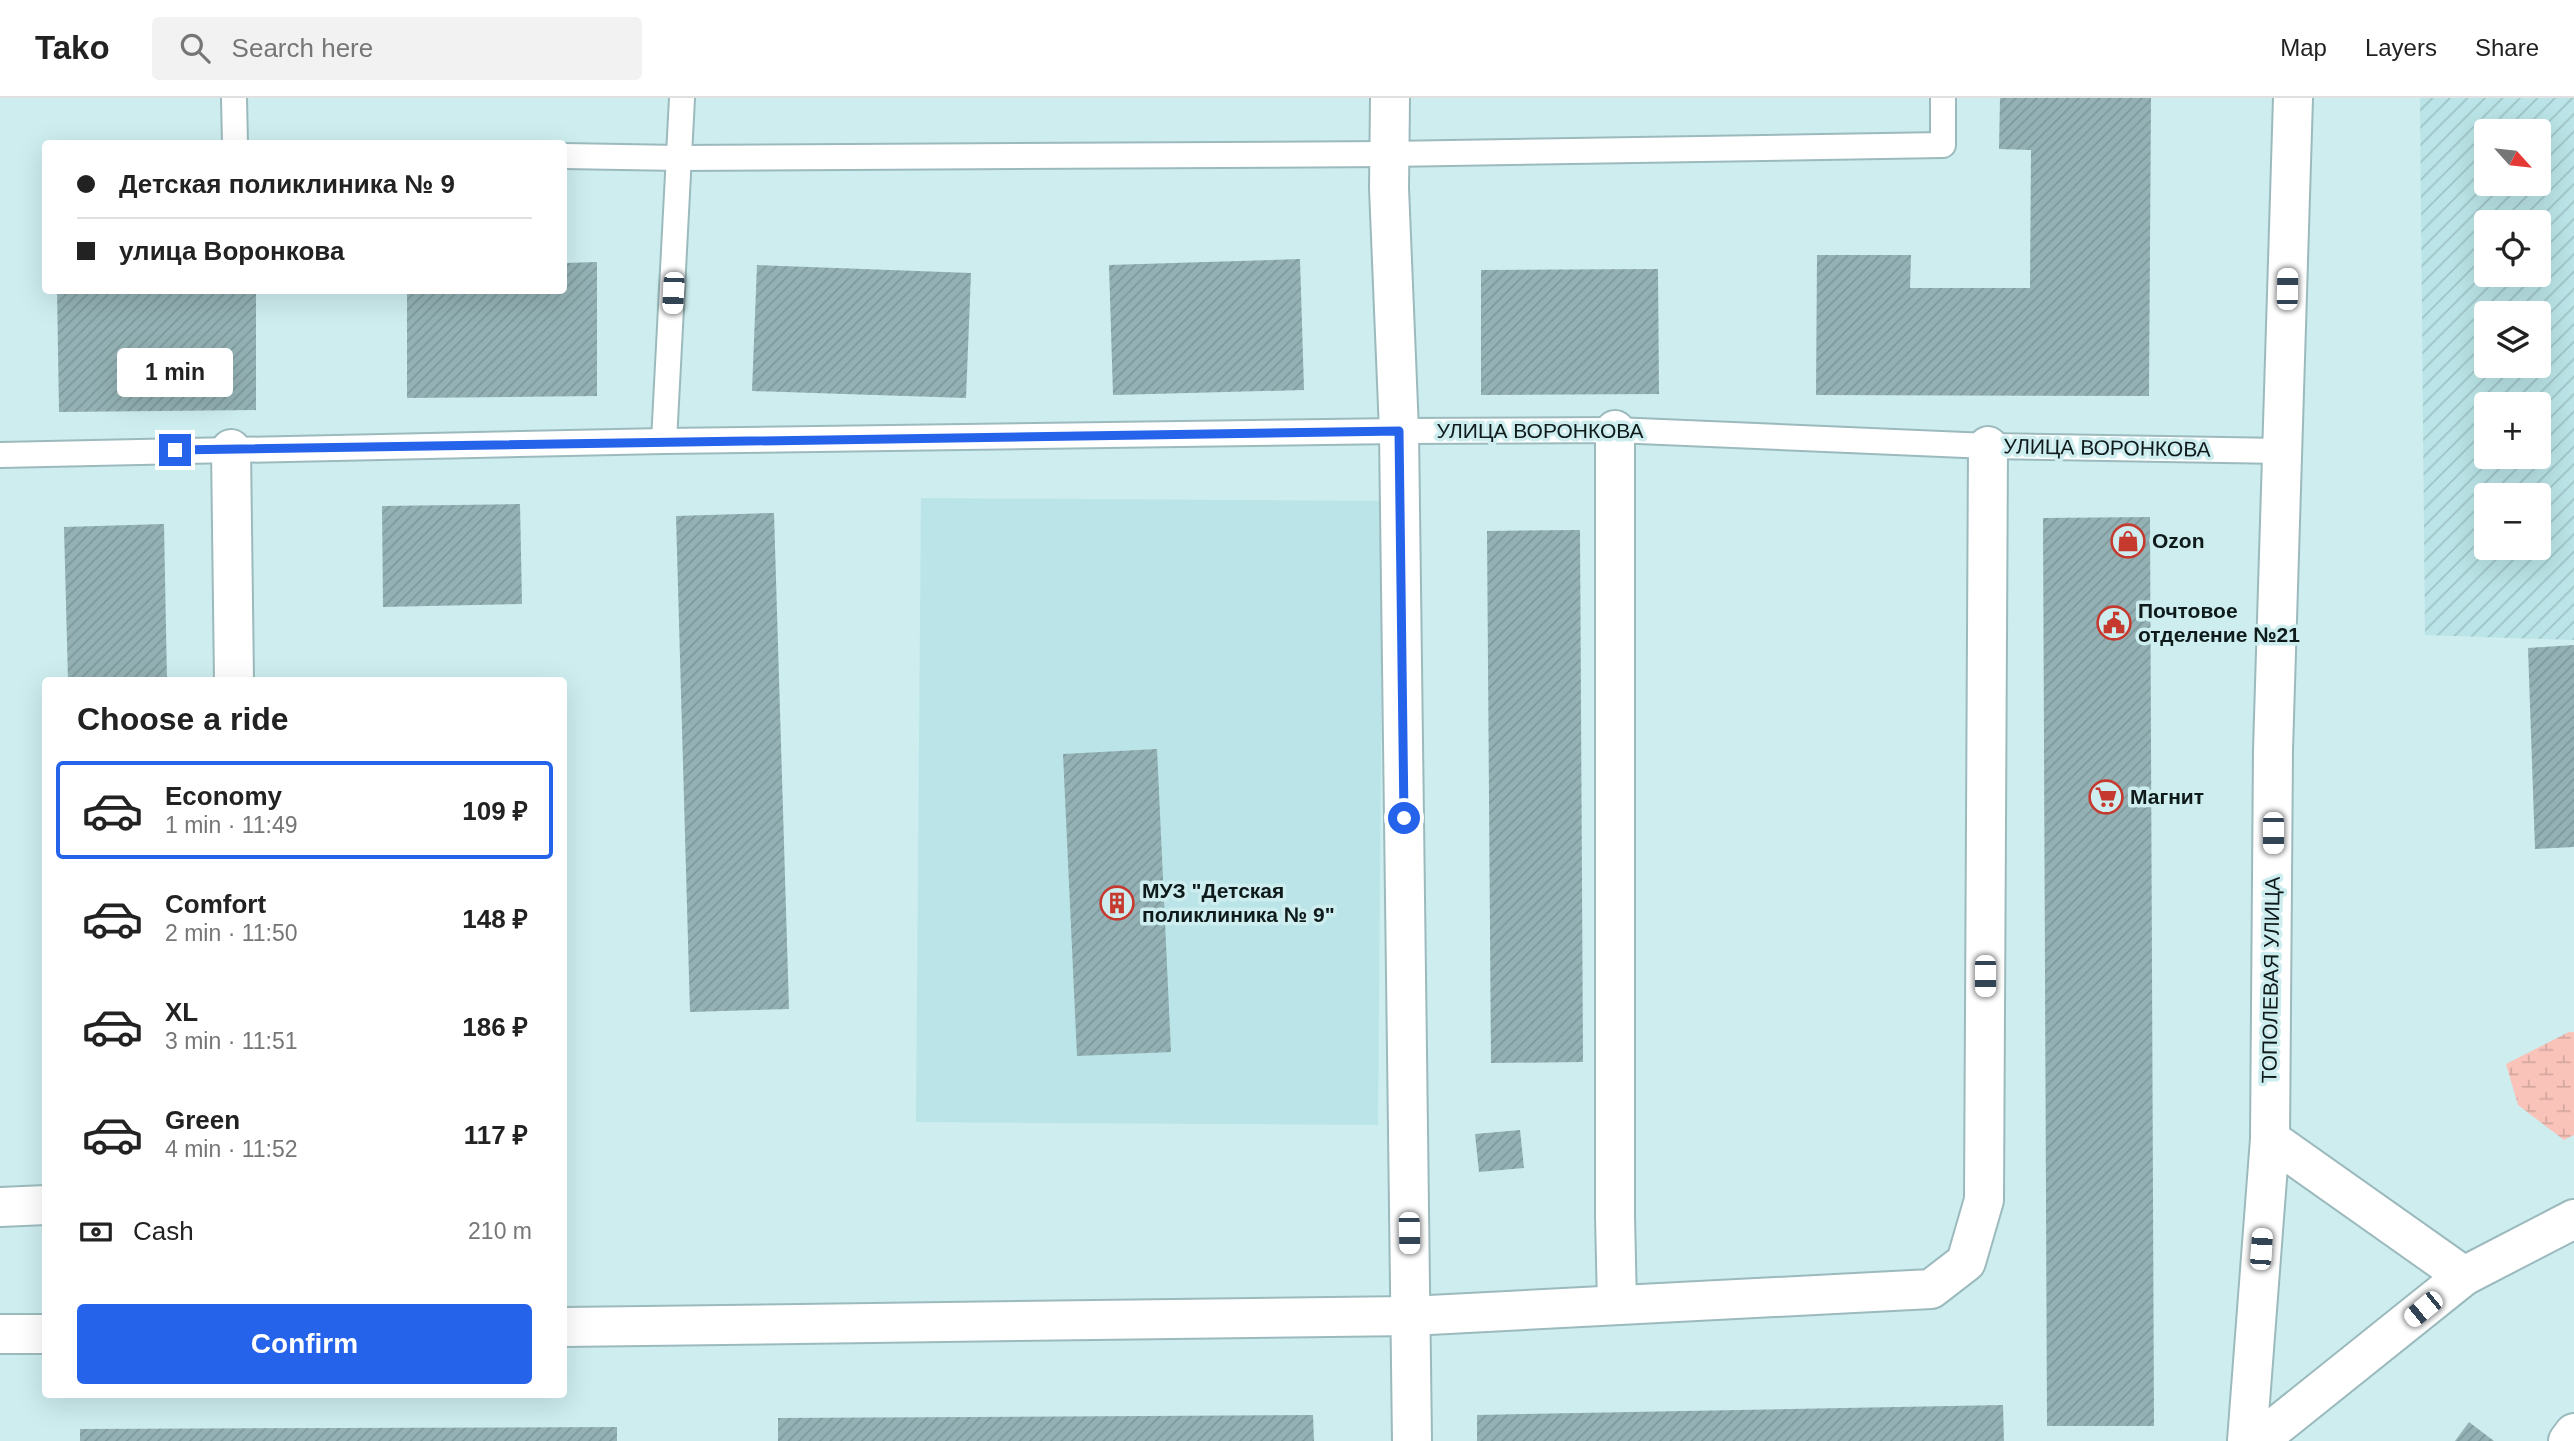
<!DOCTYPE html>
<meta charset="utf-8">
<style>
body{margin:0;font-family:Helvetica,sans-serif;background:#f2f2f2;color:#222;height:100vh;display:flex;flex-direction:column;font-size:26px;white-space:nowrap}
*{box-sizing:border-box;margin:0}
p{font-size:23px;color:#767676}
.icon{flex:none;width:38px;height:38px;fill:none;stroke:currentColor;stroke-width:2;stroke-linecap:round;stroke-linejoin:round}
.map{position:relative;flex:1;overflow:hidden}
.side{position:absolute;left:42px;top:579px;width:525px;height:721px;display:flex;flex-direction:column;background:#fff;border-radius:7px;box-shadow:0 7px 28px #0002}
.side>*{flex:none}
.top-card{position:absolute;left:42px;top:42px;width:525px;height:154px;border-radius:7px;box-shadow:0 7px 28px #0002;display:grid;align-content:center;height:154px;padding:0 35px;background:#fff}
.needle{width:46px;rotate:117deg}
.tools{position:absolute;left:2474px;top:21px;display:grid;gap:14px}
.tools a{display:grid;place-items:center;width:77px;height:77px;border-radius:7px;background:#fff;box-shadow:0 7px 28px #0002;font-size:35px}
.end{position:absolute;width:32px;height:32px;margin:-16px;border:9px solid #2563eb;background:#fff;box-shadow:0 0 0 4px #fff}
.from{border-radius:50%}
.bubble{position:absolute;height:49px;border-radius:7px;background:#fff;box-shadow:0 7px 28px #0002;font-size:23px;font-weight:700;line-height:49px;text-align:center}
.car{position:absolute;width:21px;height:42px;margin:-21px -10px;border-radius:9px;box-shadow:0 0 5px 2px #0007;background:linear-gradient(#fff 24%,#345 0 40%,#fff 0 76%,#345 0 86%,#fff 0)}
.top-card b{display:flex;align-items:center;gap:24px;height:66px;font-size:26px}
.top-card b+b{border-top:2px solid #e0e0e0}
.top-card i{width:18px;height:18px;background:#222}
ul{padding:0;list-style:none}
li{display:flex;align-items:center;gap:21px;height:98px;margin:0 14px 10px;padding:0 21px;border:4px solid transparent;border-radius:7px}
li div{flex:1}
li b{display:block;font-size:26px}
li em{font-style:normal;font-weight:700}
li.current{border-color:#2563eb}
li>.icon{width:63px;height:63px;stroke-width:1.5}
h2{padding:0 35px;font-size:32px;line-height:84px}
.pay{display:flex;align-items:center;gap:18px;height:77px;padding:0 35px;font-size:26px}
.pay p{margin-inline-start:auto}
.cta{display:flex;gap:14px;margin-top:auto;padding:14px 35px}
.cta a{flex:1;height:80px;border-radius:7px;background:#2563eb;color:#fff;font-size:28px;font-weight:700;line-height:80px;text-align:center}
header{display:flex;align-items:center;gap:42px;box-sizing:border-box;height:98px;padding:0 35px;background:#fff;border-bottom:2px solid #e0e0e0}
header strong{font-size:33px}
nav{display:flex;gap:38px;margin-inline-start:auto;font-size:24px}
.search{width:490px;height:63px;background:#f2f2f2;display:flex;align-items:center;gap:18px;box-sizing:border-box;padding:0 24px;border-radius:7px;color:#767676;font-size:26px}
.map>svg:first-child{display:block}
.built{fill:#bae4e7}
.industrial{fill:url(#industrial-furrows);fill-rule:evenodd}
.wetland{fill:url(#wetland-marsh)}
.building{fill:url(#building-hatch)}
.lines{fill:none;stroke-linecap:round;stroke-linejoin:round}
.service-casing{stroke:#9cbabd;stroke-width:28}
.minor-casing{stroke:#9cbabd;stroke-width:42}
.tertiary-casing{stroke:#9cbabd;stroke-width:42}
.secondary-casing{stroke:#9cbabd;stroke-width:42}
.service{stroke:#fff;stroke-width:24}
.minor{stroke:#fff;stroke-width:38}
.tertiary{stroke:#fff;stroke-width:38}
.secondary{stroke:#fff;stroke-width:38}
.route{stroke:#2563eb;stroke-width:9}
.labels{text-anchor:middle;stroke-width:7;stroke-linejoin:round;paint-order:stroke}
.street-label{font-size:21px;fill:#0f1a1b;stroke:#cdedef}
.poi-label{font-size:21px;font-weight:bold;fill:#0f1a1b;stroke:#cdedef;text-anchor:start}
</style>
<header>
<strong>Tako</strong>
<div class="search"><svg class="icon" aria-label="search" viewBox="0 0 24 24"><circle cx="10" cy="10" r="6"/><path d="M15 15l6 6"/></svg>Search here</div>
<nav><a>Map</a><a>Layers</a><a>Share</a></nav>
</header>
<div class="map">
<svg width="2574" height="1343" viewBox="0 0 2574 1343">
<defs>
<pattern id="industrial-furrows" width="10" height="10" patternUnits="userSpaceOnUse" patternTransform="scale(1.75)"><rect width="10" height="10" fill="#bae4e7"/><path d="M-1 1l2-2M0 10L10 0M9 11l2-2" fill="none" stroke="#9fc3c6"/></pattern>
<pattern id="wetland-marsh" width="20" height="14" patternUnits="userSpaceOnUse" patternTransform="scale(1.75)"><rect width="20" height="14" fill="#f9c3ba"/><path d="M1 5h8M5 5V1M11 12h8M15 12V8" fill="none" stroke="#d4a79f"/></pattern>
<pattern id="building-hatch" width="6" height="6" patternUnits="userSpaceOnUse" patternTransform="scale(1.75)"><rect width="6" height="6" fill="#94b2b5"/><path d="M-1 1l2-2M0 6l6-6M5 7l2-2" fill="none" stroke="#7e989b"/></pattern>
</defs>
<rect width="100%" height="100%" fill="#cdedef"/>
<polygon class="built" points="921,400 1383,403 1378,1027 916,1024"/>
<path class="industrial" d="M 2420,0 L 2574,0 L 2574,542 L 2425,537 ZM 2487,33 L 2539,33 L 2539,86 L 2487,86 ZM 2487,124 L 2539,124 L 2539,177 L 2487,177 ZM 2487,215 L 2539,215 L 2539,268 L 2487,268 ZM 2487,306 L 2539,306 L 2539,359 L 2487,359 ZM 2487,397 L 2539,397 L 2539,450 L 2487,450 Z"/>
<polygon class="wetland" points="2569,934 2574,934 2574,1037 2564,1042 2518,1007 2506,966"/>
<g class="building">
<polygon points="2000,0 2151,0 2149,298 1816,297 1817,157 1911,157 1910,190 2030,190 2031,52 1999,51"/>
<polygon points="1300,161 1304,292 1113,297 1109,167"/>
<polygon points="597,164 597,298 407,300 407,192 564,192 564,165"/>
<polygon points="757,167 971,175 966,300 752,293"/>
<polygon points="1658,171 1659,296 1481,297 1481,172"/>
<polygon points="57,192 256,192 256,312 59,314"/>
<polygon points="520,406 522,506 383,509 382,408"/>
<polygon points="774,415 789,911 690,914 676,418"/>
<polygon points="2150,419 2154,1328 2047,1328 2043,420"/>
<polygon points="164,426 167,583 68,583 64,429"/>
<polygon points="1580,432 1583,964 1491,965 1487,433"/>
<polygon points="2574,547 2574,749 2535,751 2528,550"/>
<polygon points="1157,651 1171,954 1077,958 1063,656"/>
<polygon points="1520,1032 1524,1070 1479,1074 1475,1036"/>
<polygon points="2003,1307 2004,1343 1477,1343 1477,1317"/>
<polygon points="1313,1317 1314,1343 778,1343 778,1320"/>
<polygon points="2469,1324 2494,1343 2455,1343"/>
<polygon points="617,1329 617,1343 80,1343 80,1331"/>
</g>
<g class="lines">
<defs>
<g id="service">
<polyline points="234,0 235,46"/>
<polyline points="564,58 679,60 1389,56 1943,47 1943,0"/>
<polyline points="664,343 682,0"/>
<polyline points="0,357 664,343 1399,333 1615,332 1988,348 2282,353"/>
</g>
<g id="minor">
<polyline points="1390,0 1389,90 1399,333 1412,1343"/>
<polyline points="1615,332 1615,1118 1617,1207"/>
<polyline points="231,351 234,583"/>
<polyline points="0,1109 46,1107"/>
<polyline points="564,1229 1410,1218 1931,1191 1966,1164 1984,1102 1988,348"/>
<polyline points="0,1236 46,1236"/>
<polyline points="2568,1343 2574,1335"/>
</g>
<polyline id="tertiary" points="2270,1041 2464,1178"/>
<g id="secondary">
<polyline points="2247,1343 2270,1041 2273,652 2293,0"/>
<polyline points="2258,1343 2464,1178 2574,1121"/>
</g>
</defs>
<use href="#service" class="service-casing"/>
<use href="#minor" class="minor-casing"/>
<use href="#tertiary" class="tertiary-casing"/>
<use href="#secondary" class="secondary-casing"/>
<use href="#service" class="service"/>
<use href="#minor" class="minor"/>
<use href="#tertiary" class="tertiary"/>
<use href="#secondary" class="secondary"/>
</g>
<g class="lines">
<polyline class="route" points="175,352 1399,333 1404,720"/>
</g>
<defs>
<symbol id="shop-ring" viewBox="-11 -11 22 22"><circle r="9.5" fill="#cdedef" stroke="#c6392f" stroke-width="1.5"/><path d="M-5-2.5h2.3a2.7 3.5 0 0 1 5.4 0H5L5.5 6h-11ZM-1.5-2.5h3a1.5 2.3 0 0 0-3 0Z" fill="#c6392f"/></symbol>
<symbol id="civic-ring" viewBox="-11 -11 22 22"><circle r="9.5" fill="#cdedef" stroke="#c6392f" stroke-width="1.5"/><path d="M-.6-6.5H3V-4.5H.6V-3L4-1V1h2V6H-6V1h2V-1L-.6-3ZM-1.2 2.5V6h2.4V2.5Z" fill="#c6392f"/></symbol>
<symbol id="supermarket-ring" viewBox="-11 -11 22 22"><circle r="9.5" fill="#cdedef" stroke="#c6392f" stroke-width="1.5"/><path d="M-6-5.5h2.5l.6 2H6L4.5 2H-2.5L-4.4-4H-6ZM-1.5 3.2a1.3 1.3 0 1 0 .1 0ZM3 3.2a1.3 1.3 0 1 0 .1 0Z" fill="#c6392f"/></symbol>
<symbol id="building-ring" viewBox="-11 -11 22 22"><circle r="9.5" fill="#cdedef" stroke="#c6392f" stroke-width="1.5"/><path d="M-4-6H4V6H1V3H-1V6H-4ZM-2.5-4.3h1.7v1.8h-1.7ZM.8-4.3h1.7v1.8H.8ZM-2.5-1h1.7V.8h-1.7ZM.8-1h1.7V.8H.8Z" fill="#c6392f"/></symbol>
</defs>
<g fill-rule="evenodd">
<use href="#shop-ring" x="2109" y="424" width="38" height="38"/>
<use href="#civic-ring" x="2095" y="506" width="38" height="38"/>
<use href="#supermarket-ring" x="2087" y="680" width="38" height="38"/>
<use href="#building-ring" x="1098" y="786" width="38" height="38"/>
</g>
<g class="labels">
<g class="street-label">
<text x="1540" y="340">УЛИЦА ВОРОНКОВА</text>
<text transform="translate(2107 350) rotate(1)" y="7">УЛИЦА ВОРОНКОВА</text>
<text transform="translate(2271 882) rotate(-89)" y="7">ТОПОЛЕВАЯ УЛИЦА</text>
</g>
<g class="poi-label">
<text x="2152" y="450">Ozon</text>
<text x="2138" y="520">Почтовое<tspan x="2138" dy="24">отделение №21</tspan></text>
<text x="2130" y="706">Магнит</text>
<text x="1142" y="800">МУЗ "Детская<tspan x="1142" dy="24">поликлиника № 9"</tspan></text>
</g>
</g>
</svg>
<div class="tools">
<a><svg class="needle" viewBox="-14 -14 28 28"><path d="M0-13l5 13h-10z" fill="#e53935"/><path d="M0 13l5-13h-10z" fill="#767676"/></svg></a>
<a><svg class="icon" aria-label="locate" viewBox="0 0 24 24"><circle cx="12" cy="12" r="6"/><path d="M12 2v4M12 18v4M2 12h4M18 12h4"/></svg></a>
<a><svg class="icon" aria-label="layers" viewBox="0 0 24 24"><path d="M12 4l9 5-9 5-9-5zM3 14l9 5 9-5"/></svg></a>
<a>+</a>
<a>−</a>
</div>
<i class="end from" style="left:1404px;top:720px"></i>
<i class="end" style="left:175px;top:352px"></i>
<div class="bubble" style="left:117px;top:250px;width:116px">1 min</div>
<i class="car" style="left:2287px;top:191px;rotate:1deg"></i>
<i class="car" style="left:673px;top:195px;rotate:183deg"></i>
<i class="car" style="left:2273px;top:735px;rotate:180deg"></i>
<i class="car" style="left:1985px;top:878px;rotate:180deg"></i>
<i class="car" style="left:1409px;top:1135px;rotate:179deg"></i>
<i class="car" style="left:2261px;top:1151px;rotate:4deg"></i>
<i class="car" style="left:2423px;top:1211px;rotate:231deg"></i>
<div class="top-card">
<b><i class="from"></i>Детская поликлиника № 9</b>
<b><i></i>улица Воронкова</b>
</div>
<section class="side">
<h2>Choose a ride</h2>
<ul>
<li class="current"><svg class="icon" aria-label="car" viewBox="0 0 24 24"><path d="M5 17H2v-5l4-1 3-4h7l3 4 3 1v5h-3M9 17h6M6 11h13"/><circle cx="7" cy="17" r="2"/><circle cx="17" cy="17" r="2"/></svg><div><b>Economy</b><p>1 min · 11:49</p></div><em>109 ₽</em></li>
<li><svg class="icon" aria-label="car" viewBox="0 0 24 24"><path d="M5 17H2v-5l4-1 3-4h7l3 4 3 1v5h-3M9 17h6M6 11h13"/><circle cx="7" cy="17" r="2"/><circle cx="17" cy="17" r="2"/></svg><div><b>Comfort</b><p>2 min · 11:50</p></div><em>148 ₽</em></li>
<li><svg class="icon" aria-label="car" viewBox="0 0 24 24"><path d="M5 17H2v-5l4-1 3-4h7l3 4 3 1v5h-3M9 17h6M6 11h13"/><circle cx="7" cy="17" r="2"/><circle cx="17" cy="17" r="2"/></svg><div><b>XL</b><p>3 min · 11:51</p></div><em>186 ₽</em></li>
<li><svg class="icon" aria-label="car" viewBox="0 0 24 24"><path d="M5 17H2v-5l4-1 3-4h7l3 4 3 1v5h-3M9 17h6M6 11h13"/><circle cx="7" cy="17" r="2"/><circle cx="17" cy="17" r="2"/></svg><div><b>Green</b><p>4 min · 11:52</p></div><em>117 ₽</em></li>
</ul>
<div class="pay"><svg class="icon" aria-label="cash" viewBox="0 0 24 24"><path d="M3 7h18v10H3z"/><circle cx="12" cy="12" r="2"/></svg>Cash<p>210 m</p></div>
<div class="cta"><a>Confirm</a></div>
</section>
</div>
